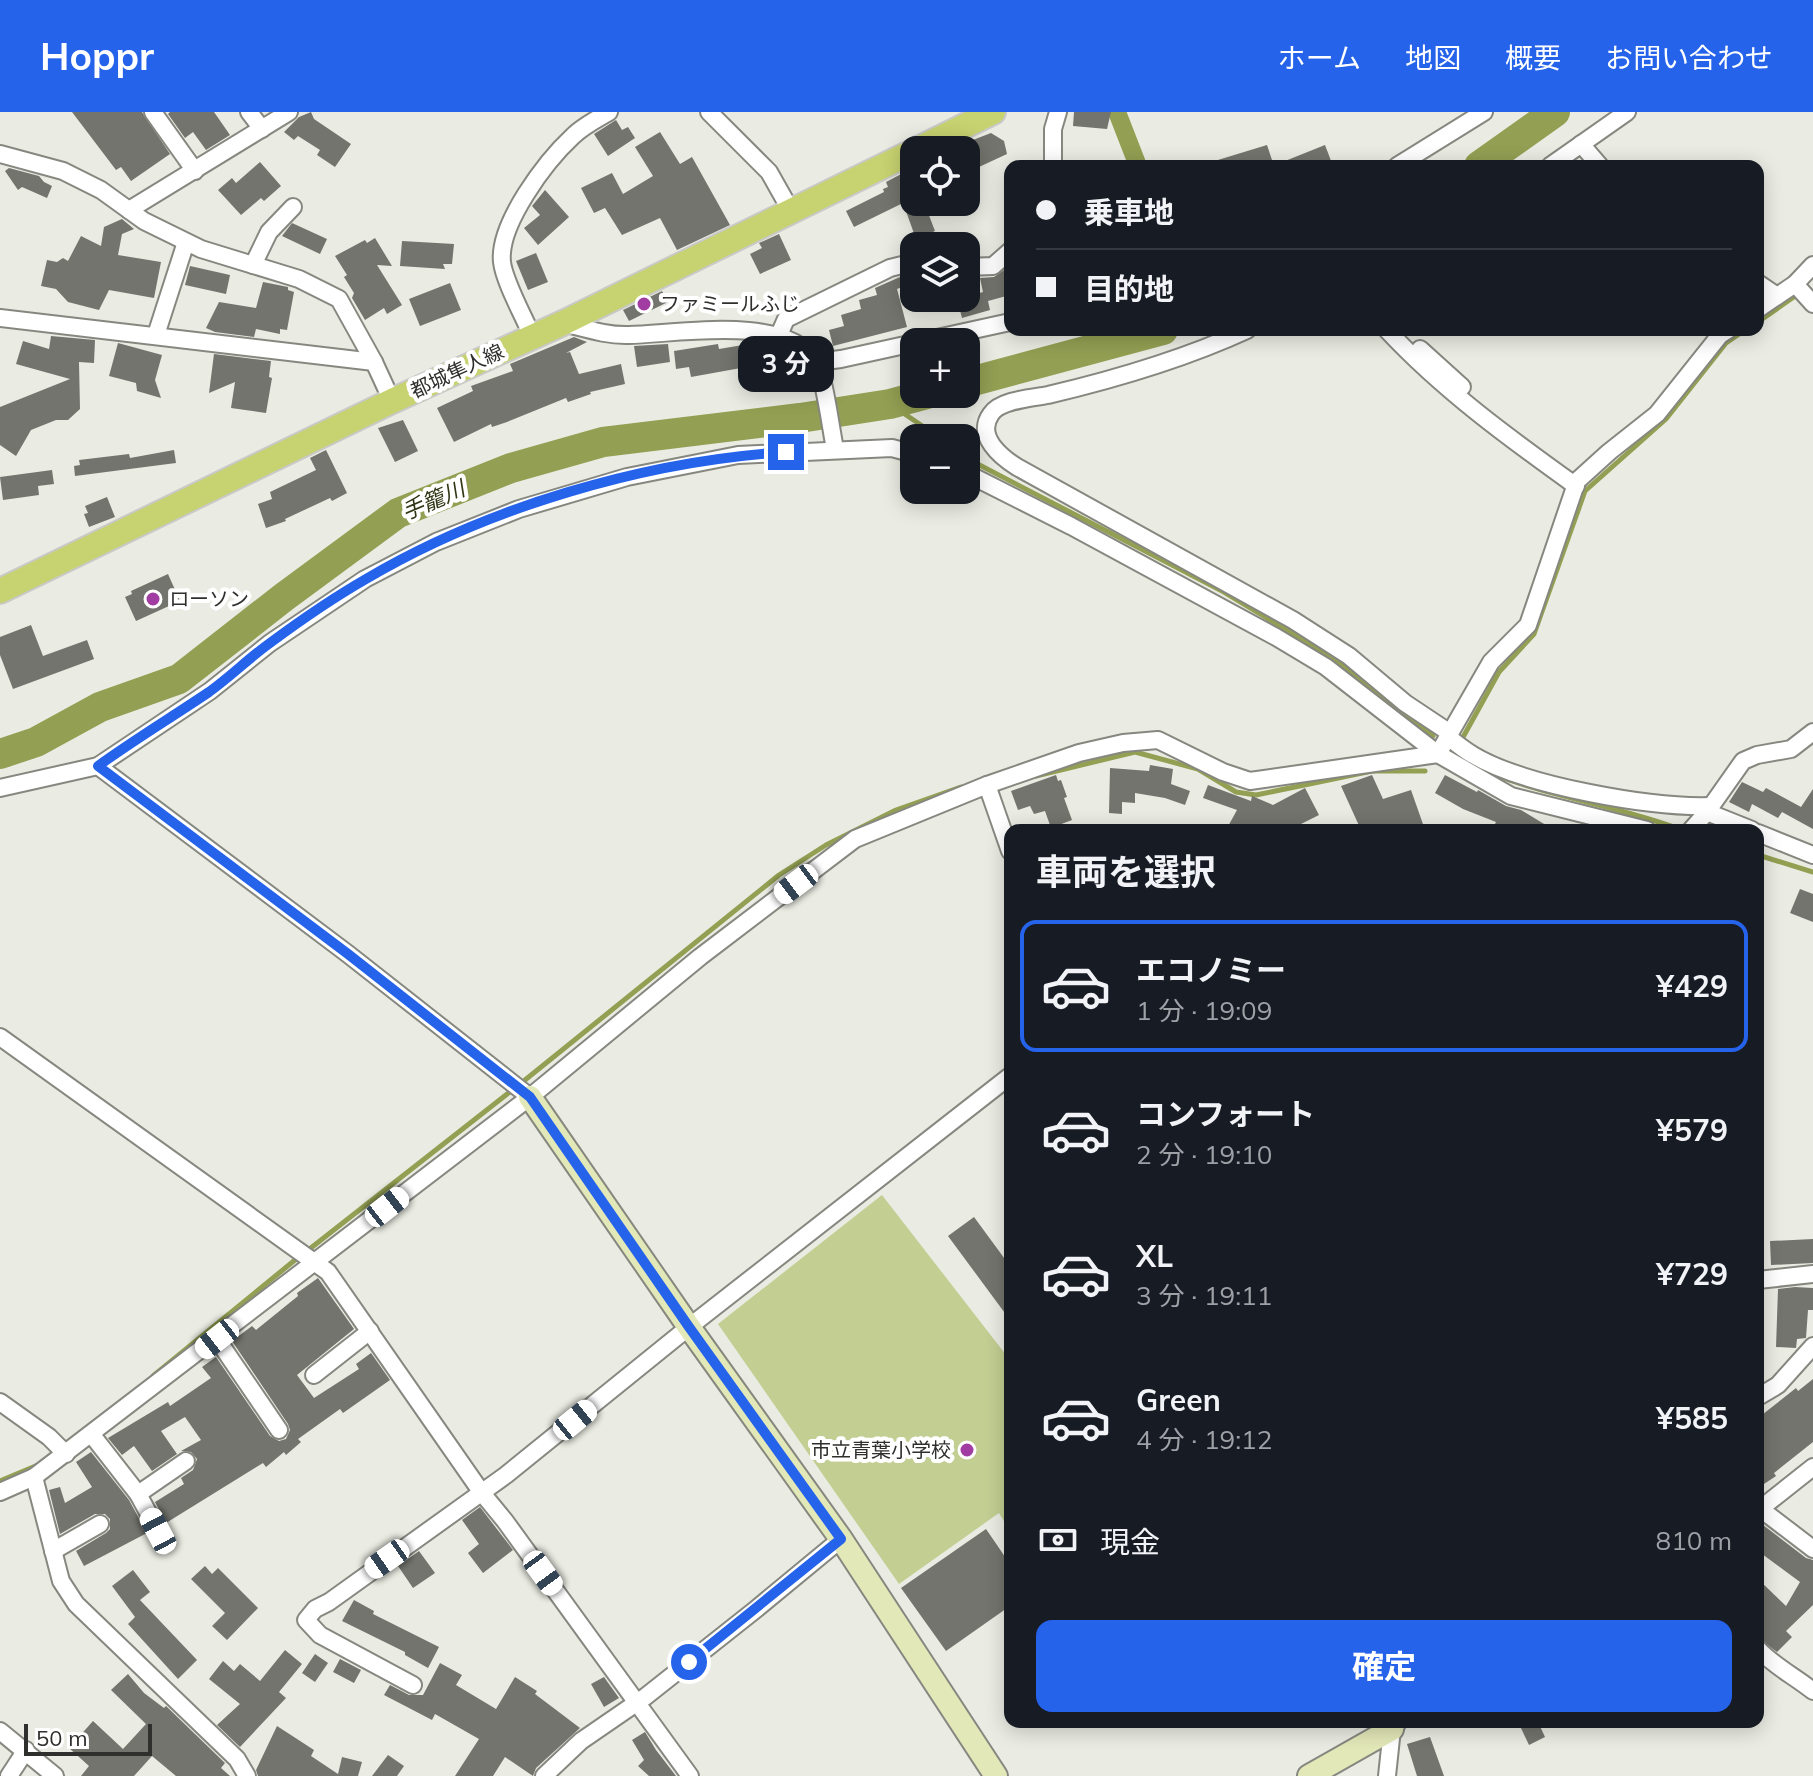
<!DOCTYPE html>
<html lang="ja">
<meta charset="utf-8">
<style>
body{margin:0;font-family:Mulish,"Noto Sans JP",sans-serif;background:#242831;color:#f1f3f6;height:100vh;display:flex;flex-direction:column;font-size:30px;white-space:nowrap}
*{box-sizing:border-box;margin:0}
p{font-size:26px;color:#9ea1a6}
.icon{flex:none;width:44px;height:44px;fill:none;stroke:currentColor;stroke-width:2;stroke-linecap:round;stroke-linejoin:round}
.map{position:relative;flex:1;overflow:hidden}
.panel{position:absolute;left:1004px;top:712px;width:760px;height:904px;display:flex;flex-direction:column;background:#171b24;border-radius:16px;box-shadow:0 4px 20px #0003}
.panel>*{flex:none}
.guide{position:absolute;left:1004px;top:48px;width:760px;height:176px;border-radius:16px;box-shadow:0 4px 20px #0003;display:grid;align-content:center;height:176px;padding:0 32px;background:#171b24}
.controls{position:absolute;left:900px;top:24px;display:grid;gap:16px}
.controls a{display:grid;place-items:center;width:80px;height:80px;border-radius:16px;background:#171b24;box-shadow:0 4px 20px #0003;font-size:40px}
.scale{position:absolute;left:24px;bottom:20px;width:128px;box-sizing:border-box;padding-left:8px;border:4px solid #2f302d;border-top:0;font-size:22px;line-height:28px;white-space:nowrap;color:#2f302d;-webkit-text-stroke:6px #fff;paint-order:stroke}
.end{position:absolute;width:36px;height:36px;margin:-18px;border:10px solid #2563eb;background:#fff;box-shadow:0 0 0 4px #fff}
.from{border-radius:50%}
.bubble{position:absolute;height:56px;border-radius:16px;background:#171b24;box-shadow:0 4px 20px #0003;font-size:26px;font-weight:700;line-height:56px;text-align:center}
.car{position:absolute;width:24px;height:48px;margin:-24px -12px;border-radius:10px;box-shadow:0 0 6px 2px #0007;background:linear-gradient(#fff 24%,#345 0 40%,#fff 0 76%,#345 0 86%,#fff 0)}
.guide b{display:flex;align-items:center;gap:28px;height:76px;font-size:30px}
.guide b+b{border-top:2px solid #363941}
.guide i{width:20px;height:20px;background:#f1f3f6}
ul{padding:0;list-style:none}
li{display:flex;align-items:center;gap:24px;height:132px;margin:0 16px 12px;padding:0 16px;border:4px solid transparent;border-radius:16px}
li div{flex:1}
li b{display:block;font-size:30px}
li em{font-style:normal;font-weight:700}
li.on{border-color:#2563eb}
li>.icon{width:72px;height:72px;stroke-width:1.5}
h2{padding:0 32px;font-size:36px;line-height:96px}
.pay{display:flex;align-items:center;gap:20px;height:88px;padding:0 32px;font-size:30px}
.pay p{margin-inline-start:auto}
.primary-button{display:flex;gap:16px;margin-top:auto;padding:16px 32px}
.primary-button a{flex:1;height:92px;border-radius:16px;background:#2563eb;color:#fff;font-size:32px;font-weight:700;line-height:92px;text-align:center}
header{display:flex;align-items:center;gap:48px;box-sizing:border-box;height:112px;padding:0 40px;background:#2563eb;color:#fff}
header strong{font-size:38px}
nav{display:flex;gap:44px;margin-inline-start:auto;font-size:28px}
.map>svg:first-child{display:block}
.green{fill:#c2ce92}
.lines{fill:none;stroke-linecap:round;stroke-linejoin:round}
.stream{stroke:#939f52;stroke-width:5}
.canal{stroke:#939f52;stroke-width:18}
.river{stroke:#939f52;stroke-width:30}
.building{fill:#73746d}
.street-casing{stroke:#868880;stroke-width:20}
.secondary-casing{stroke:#868880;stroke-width:26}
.primary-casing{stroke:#c9c9c8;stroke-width:28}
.street{stroke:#fff;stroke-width:16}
.secondary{stroke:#e3e8b8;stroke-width:22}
.primary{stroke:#c7d270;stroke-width:24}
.route{stroke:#2563eb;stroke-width:10}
.poi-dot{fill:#a03ca2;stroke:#fff;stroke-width:3}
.labels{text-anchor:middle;stroke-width:8;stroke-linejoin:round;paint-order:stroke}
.poi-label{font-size:20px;fill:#2f302d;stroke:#fff;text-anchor:start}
.street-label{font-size:20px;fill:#2f302d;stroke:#fff}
.water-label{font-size:22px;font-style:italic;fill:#313614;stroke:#fff}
</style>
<header>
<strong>Hoppr</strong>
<nav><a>ホーム</a><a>地図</a><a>概要</a><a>お問い合わせ</a></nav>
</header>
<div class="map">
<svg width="1813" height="1664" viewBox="0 0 1813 1664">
<rect width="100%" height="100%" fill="#eaece3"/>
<polygon class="green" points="882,1083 1010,1248 1010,1419 999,1401 899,1472 718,1212"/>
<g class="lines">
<g class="stream">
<polyline points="1758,210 1798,182"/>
<polyline points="890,292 940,326"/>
<polyline points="966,346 1224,480 1335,547 1433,624"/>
<polyline points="1462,627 1499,560 1534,522 1585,379 1666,307 1726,231 1745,218"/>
<polyline points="1454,640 1462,647"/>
<path d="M 1473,654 C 1541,684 1613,692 1682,718"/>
<polyline points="1036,664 1135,640 1198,657 1236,680 1256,683 1372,659 1425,659"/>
<polyline points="1758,743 1813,760"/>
<polyline points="525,968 779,763 826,733 896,698 961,675"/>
<polyline points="307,1139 511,979"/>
<polyline points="153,1264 295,1148"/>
<polyline points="0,1369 38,1353"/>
</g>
<polyline class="canal" points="1117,0 1138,54"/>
<g class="river">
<polyline points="1479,54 1555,0"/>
<polyline points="966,271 1163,218"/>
<polyline points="0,642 36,630 100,595 179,567 284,485 398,401 511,356 603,330 800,306 890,292 927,282"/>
</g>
</g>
<g class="building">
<polygon points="72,0 142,0 170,42 131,69 121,55 116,58"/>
<polygon points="170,0 214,0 230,23 206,38 193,20 185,26 168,2"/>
<polygon points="311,0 314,7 351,32 335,55 317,43 320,38 298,24 294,28 284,20 299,5"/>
<polygon points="1074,0 1111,0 1107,17 1073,14"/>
<polygon points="616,8 622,18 628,15 635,26 608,44 594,22"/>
<polygon points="660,20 680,52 692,45 730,113 677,138 660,106 622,123 605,96 594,101 581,76 612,61 623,82 653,64 635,35"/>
<polygon points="991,21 1004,29 1007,42 966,61 965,31"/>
<polygon points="1267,33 1273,51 1263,54 1209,54 1208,51"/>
<polygon points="1325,33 1333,54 1275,54 1275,53"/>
<polygon points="260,50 281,74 264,89 261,86 241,103 218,78 232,66 236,71"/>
<polygon points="9,56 39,64 44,70 52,74 47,86 22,75 18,78 5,59"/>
<polygon points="905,60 914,81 914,98 925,93 935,119 916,127 903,91 854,115 846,99 884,80 883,77 888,75 886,70"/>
<polygon points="545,78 569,105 538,133 524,116 540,103 532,94"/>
<polygon points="122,107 134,117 122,122 118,143 161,150 154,186 109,178 99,198 68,190 56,177 41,174 47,148 57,150 63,146 68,149 81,124 101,134 104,115"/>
<polygon points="292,111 327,127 320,142 282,124"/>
<polygon points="779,122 791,148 760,162 750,142 762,136 759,131"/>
<polygon points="375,126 392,154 377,153 402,193 387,202 384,196 365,208 352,186 354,181 344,165 347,163 335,144 365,128 367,131"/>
<polygon points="402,129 454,132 452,152 443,152 445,157 400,154"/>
<polygon points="536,141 548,170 528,178 516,149"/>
<polygon points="190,154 230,163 226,182 185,173"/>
<polygon points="1010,154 1010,183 988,189 990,198 962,206 957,187 983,180 980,166 994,165"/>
<polygon points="900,165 902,175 897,177 907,215 833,234 829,218 844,214 841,203 861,197 859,188 877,183 875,176"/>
<polygon points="263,170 288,175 288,178 294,180 287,218 280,217 280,222 256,217 254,225 215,220 206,216 219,190 256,196"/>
<polygon points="450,171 461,198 420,214 409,187"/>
<polygon points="662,179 668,190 629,209 623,198"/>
<polygon points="51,224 95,228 94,251 79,250 80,297 68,308 56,308 31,318 16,344 0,333 0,295 70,267 16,252 23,229 49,237"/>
<polygon points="574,225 587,230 566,241 570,240 579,262 621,252 625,272 590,280 591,282 568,290 566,286 507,310 492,315 491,312 454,330 437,296 473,279 471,274 513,259 510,252"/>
<polygon points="118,231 162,243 155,268 161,286 137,279 136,271 109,264"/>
<polygon points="755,231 759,232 763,252 691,265 689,255 676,257 674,239 718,232 719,237"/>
<polygon points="668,232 670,250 637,255 634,234"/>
<polygon points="214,242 271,249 269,265 272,266 266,301 231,296 235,270 209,281"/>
<polygon points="403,308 418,339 395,350 378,316"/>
<polygon points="174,338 176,351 75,364 74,354 80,353 79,348 129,342 130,346"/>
<polygon points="326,338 347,381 332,389 330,386 285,407 286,409 266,416 258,392 272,387 270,380 316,358 310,346"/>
<polygon points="52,358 54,372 38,374 39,383 3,388 0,365"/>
<polygon points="107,385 115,405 89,415 84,402 88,401 85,394"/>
<polygon points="168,462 180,489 136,509 125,485 132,482 131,479"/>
<polygon points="31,513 43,544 87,528 94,547 13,577 0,543 0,525"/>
<polygon points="1150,653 1173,657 1171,672 1190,679 1185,693 1165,686 1135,681 1135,691 1122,690 1122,702 1109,701 1110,656 1149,659"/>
<polygon points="1056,663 1058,669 1061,668 1067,685 1064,686 1072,708 1051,716 1045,699 1034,702 1030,694 1018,698 1011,679"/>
<polygon points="1372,663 1383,687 1411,678 1424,715 1415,718 1361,718 1341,674"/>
<polygon points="1445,663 1477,680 1478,678 1506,694 1521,698 1554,718 1504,718 1495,712 1496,710 1463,697 1435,681"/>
<polygon points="1742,670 1763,680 1766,676 1801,695 1813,677 1813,717 1782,700 1778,706 1752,692 1749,700 1729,690"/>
<polygon points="1208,673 1251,689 1252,684 1273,693 1305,676 1319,703 1289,718 1226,718 1237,698 1203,686"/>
<polygon points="1800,777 1813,782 1813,810 1790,801"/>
<polygon points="974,1105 1010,1154 1010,1208 948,1124"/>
<polygon points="1813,1127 1813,1151 1771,1153 1770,1129"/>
<polygon points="318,1166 354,1217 297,1263 314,1286 359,1257 356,1252 371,1241 390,1268 343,1301 340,1297 298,1327 301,1330 286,1343 284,1340 266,1355 263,1351 166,1411 155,1390 184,1372 181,1366 193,1358 197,1347 191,1340 181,1339 201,1328 185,1305 161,1319 177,1342 152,1359 134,1334 122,1343 108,1326 168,1290 170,1294 211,1266 202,1255 216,1245 270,1324 279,1329 286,1327 290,1318 288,1312 232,1229 252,1214 256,1218 298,1184 297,1181"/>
<polygon points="1795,1175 1813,1176 1813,1198 1808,1198 1806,1226 1797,1227 1796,1236 1776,1235 1778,1177"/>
<polygon points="1813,1267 1813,1330 1774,1361 1776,1364 1758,1376 1758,1306 1796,1276 1798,1279"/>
<polygon points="91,1340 129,1388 147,1421 84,1454 76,1439 106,1421 110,1417 110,1407 105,1402 95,1402 60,1422 49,1378 60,1375 65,1391 92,1375 76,1350"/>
<polygon points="480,1395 513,1438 483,1461 468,1441 479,1432 462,1408"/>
<polygon points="1763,1413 1806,1446 1813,1448 1813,1493 1786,1519 1792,1525 1777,1540 1758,1526 1758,1467 1786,1494 1800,1470 1758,1439 1758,1419"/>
<polygon points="986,1417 1010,1452 1010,1494 946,1539 901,1476"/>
<polygon points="419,1439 435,1461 413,1476 398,1454"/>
<polygon points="205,1454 212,1462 218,1456 258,1496 227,1528 212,1514 225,1501 191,1467"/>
<polygon points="133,1458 150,1480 140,1488 197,1548 178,1567 128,1512 135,1505 112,1474"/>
<polygon points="354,1488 374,1499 373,1502 439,1535 428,1556 405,1543 405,1540 342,1509"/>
<polygon points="285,1538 302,1552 279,1580 286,1586 240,1635 217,1613 240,1592 209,1567 223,1549 234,1559 240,1552 260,1569"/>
<polygon points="315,1542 328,1551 315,1570 302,1561"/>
<polygon points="340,1547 361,1558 354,1571 333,1560"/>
<polygon points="440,1551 462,1563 456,1573 496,1597 515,1565 537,1579 535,1582 580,1616 536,1656 533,1664 505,1645 493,1664 455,1664 479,1627 435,1602 432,1608 384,1583 390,1573 409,1583 423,1583"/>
<polygon points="128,1562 144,1581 164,1596 166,1594 225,1651 221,1656 230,1664 176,1664 152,1644 134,1664 81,1664 89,1654 69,1636 93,1609 123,1637 146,1612 111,1578"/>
<polygon points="604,1565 619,1586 604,1595 591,1572"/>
<polygon points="1528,1610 1538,1610 1545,1625 1529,1633 1520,1614"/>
<polygon points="277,1614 314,1638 311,1644 338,1662 342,1645 362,1650 358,1664 258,1664 256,1658"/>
<polygon points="645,1620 656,1638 676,1664 649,1664 638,1654 644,1648 632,1628"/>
<polygon points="1430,1625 1444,1664 1417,1664 1407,1632"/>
<polygon points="388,1643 404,1654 397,1664 372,1664"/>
</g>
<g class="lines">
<defs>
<g id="street">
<polyline points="153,0 195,59"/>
<polyline points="249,0 262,17"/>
<polyline points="709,0 769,60 791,99"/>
<polyline points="1581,32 1600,54"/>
<polyline points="0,42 63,59 101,78 144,109 201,137 299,167 339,187 374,250 392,289"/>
<polyline points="1053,54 1053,17 1058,0"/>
<polyline points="1397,54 1484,0"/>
<polyline points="1550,54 1627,0"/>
<polyline points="129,98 289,0"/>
<polyline points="253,153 269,120 293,95"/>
<polyline points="966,155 993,154 1010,139"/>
<polyline points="1758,171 1777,184"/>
<polyline points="1795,172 1813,192"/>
<polyline points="1758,197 1795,172 1813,153"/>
<polyline points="0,206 374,250"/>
<path d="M 563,211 C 584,216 607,224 629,223 C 677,222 783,202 815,248 C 824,261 831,318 835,337"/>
<path d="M 1247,218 C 1184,247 1116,267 1048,283 C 1032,286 1000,288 991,302 C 975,324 1001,345 1017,355 L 1293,508 L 1349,544 L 1405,591 L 1450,621"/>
<path d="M 1387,218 C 1443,278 1509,326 1576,374"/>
<polyline points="156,223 186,130"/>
<polyline points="779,223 786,207 890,156 914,150"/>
<path d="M 532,224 C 524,205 504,169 502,150 C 498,112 546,49 573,24 C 583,14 597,7 609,0"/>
<polyline points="1420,237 1462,275"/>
<polyline points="817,250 841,247 1010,210"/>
<polyline points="966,361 1071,414 1276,525 1326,555 1438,642 1511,684 1647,718"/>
<path d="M 1448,625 C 1456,631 1464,638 1473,643 C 1525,674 1651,696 1711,694"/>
<polyline points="1438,642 1491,550 1528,513 1577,369 1609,340 1657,302 1720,223 1728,218"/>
<polyline points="98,654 348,842 530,985"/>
<polyline points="987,673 1010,739"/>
<polyline points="0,676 98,654 210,579 270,531 365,467 436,430 519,397 627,365 738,343 892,336 914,342"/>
<polyline points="1707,700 1743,649 1757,643 1791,637 1813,620"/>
<polyline points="1691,718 1707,700 1752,718"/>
<polyline points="1758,721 1813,743"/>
<polyline points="0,925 328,1160 482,1381 505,1409 690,1664"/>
<polyline points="1758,1168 1813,1162"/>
<polyline points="217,1227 279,1318"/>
<polyline points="314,1263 370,1219"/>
<polyline points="1758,1285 1778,1273 1813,1234"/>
<polyline points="0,1290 49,1325 66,1342"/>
<polyline points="92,1323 138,1382 158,1419"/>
<polyline points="34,1365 61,1469 76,1492 237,1647 247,1664"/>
<polyline points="0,1380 34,1365 530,985 700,845 855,727 987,673 1079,641 1123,631 1158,628 1223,660 1250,669 1438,642"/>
<polyline points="138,1382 186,1349"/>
<polyline points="1758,1395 1813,1437"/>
<polyline points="1760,1397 1813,1355"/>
<polyline points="53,1439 100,1412"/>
<path d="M 1758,1537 C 1774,1554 1794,1564 1813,1579"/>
<polyline points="413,1573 320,1523 306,1508 315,1497 329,1490 506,1363 689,1215 1010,964"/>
<polyline points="0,1619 55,1664"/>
<polyline points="9,1664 26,1638"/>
<polyline points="544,1664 581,1629 645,1585 755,1498 841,1427"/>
<polyline points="1387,1664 1392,1617 1397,1612"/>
</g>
<g id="secondary">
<polyline points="530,985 689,1215 841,1427 996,1664"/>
<polyline points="1309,1664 1392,1617"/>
</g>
<g id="primary">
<polyline points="916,38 993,0"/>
<polyline points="0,479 392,289 563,211 914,39"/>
</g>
</defs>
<use href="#street" class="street-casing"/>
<use href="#secondary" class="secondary-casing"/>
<use href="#primary" class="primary-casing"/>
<use href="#street" class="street"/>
<use href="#secondary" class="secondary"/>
<use href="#primary" class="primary"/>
</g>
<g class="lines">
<path class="route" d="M 689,1550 L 841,1427 L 689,1215 L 530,985 L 348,842 L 98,654 C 134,628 172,605 209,580 C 230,565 249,546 270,531 C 301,508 333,486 366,467 C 488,395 645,349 786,340"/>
</g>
<g class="poi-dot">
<circle cx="644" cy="192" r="8"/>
<circle cx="153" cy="487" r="8"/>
<circle cx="967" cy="1338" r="8"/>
</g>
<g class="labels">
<g class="poi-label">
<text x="660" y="199">ファミールふじ</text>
<text x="169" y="494">ローソン</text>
<text x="951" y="1345" text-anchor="end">市立青葉小学校</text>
</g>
<g class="street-label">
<text transform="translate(457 259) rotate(-25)" y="7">都城隼人線</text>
</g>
<g class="water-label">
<text transform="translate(433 388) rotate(-23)" y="8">手籠川</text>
</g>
</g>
</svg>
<div class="controls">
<a><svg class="icon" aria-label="locate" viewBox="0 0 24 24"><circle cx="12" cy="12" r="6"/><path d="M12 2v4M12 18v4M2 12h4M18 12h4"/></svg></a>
<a><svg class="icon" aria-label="layers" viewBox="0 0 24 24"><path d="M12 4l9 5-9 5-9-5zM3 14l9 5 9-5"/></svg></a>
<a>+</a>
<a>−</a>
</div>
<div class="scale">50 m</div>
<i class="end from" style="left:689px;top:1550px"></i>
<i class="end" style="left:786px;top:340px"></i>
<div class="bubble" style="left:738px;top:224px;width:96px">3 分</div>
<i class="car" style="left:796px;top:772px;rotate:233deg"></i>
<i class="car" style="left:387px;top:1095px;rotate:52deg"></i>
<i class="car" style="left:217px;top:1227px;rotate:232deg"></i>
<i class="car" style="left:575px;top:1308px;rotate:51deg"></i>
<i class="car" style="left:158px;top:1419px;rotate:332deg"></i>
<i class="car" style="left:387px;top:1447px;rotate:235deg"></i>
<i class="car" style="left:543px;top:1461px;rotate:144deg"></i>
<div class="guide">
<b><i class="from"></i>乗車地</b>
<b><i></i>目的地</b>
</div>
<section class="panel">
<h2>車両を選択</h2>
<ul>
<li class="on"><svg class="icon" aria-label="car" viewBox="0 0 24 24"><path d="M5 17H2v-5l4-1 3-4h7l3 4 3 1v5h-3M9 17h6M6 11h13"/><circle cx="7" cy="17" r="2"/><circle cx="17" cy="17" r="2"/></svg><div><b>エコノミー</b><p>1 分 · 19:09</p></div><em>¥429</em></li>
<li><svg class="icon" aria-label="car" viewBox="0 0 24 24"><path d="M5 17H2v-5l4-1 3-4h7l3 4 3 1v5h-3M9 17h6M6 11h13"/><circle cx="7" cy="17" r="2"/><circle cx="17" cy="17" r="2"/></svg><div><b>コンフォート</b><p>2 分 · 19:10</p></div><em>¥579</em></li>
<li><svg class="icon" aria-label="car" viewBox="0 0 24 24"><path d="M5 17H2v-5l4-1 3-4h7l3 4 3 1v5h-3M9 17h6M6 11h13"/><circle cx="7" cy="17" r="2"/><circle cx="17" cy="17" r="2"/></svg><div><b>XL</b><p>3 分 · 19:11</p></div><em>¥729</em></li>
<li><svg class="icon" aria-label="car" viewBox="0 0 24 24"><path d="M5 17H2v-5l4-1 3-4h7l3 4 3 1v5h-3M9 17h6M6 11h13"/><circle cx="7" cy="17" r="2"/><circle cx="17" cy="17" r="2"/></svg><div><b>Green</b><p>4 分 · 19:12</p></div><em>¥585</em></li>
</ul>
<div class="pay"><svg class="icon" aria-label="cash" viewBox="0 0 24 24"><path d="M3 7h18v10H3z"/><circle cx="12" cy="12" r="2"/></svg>現金<p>810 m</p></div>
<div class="primary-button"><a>確定</a></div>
</section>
</div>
